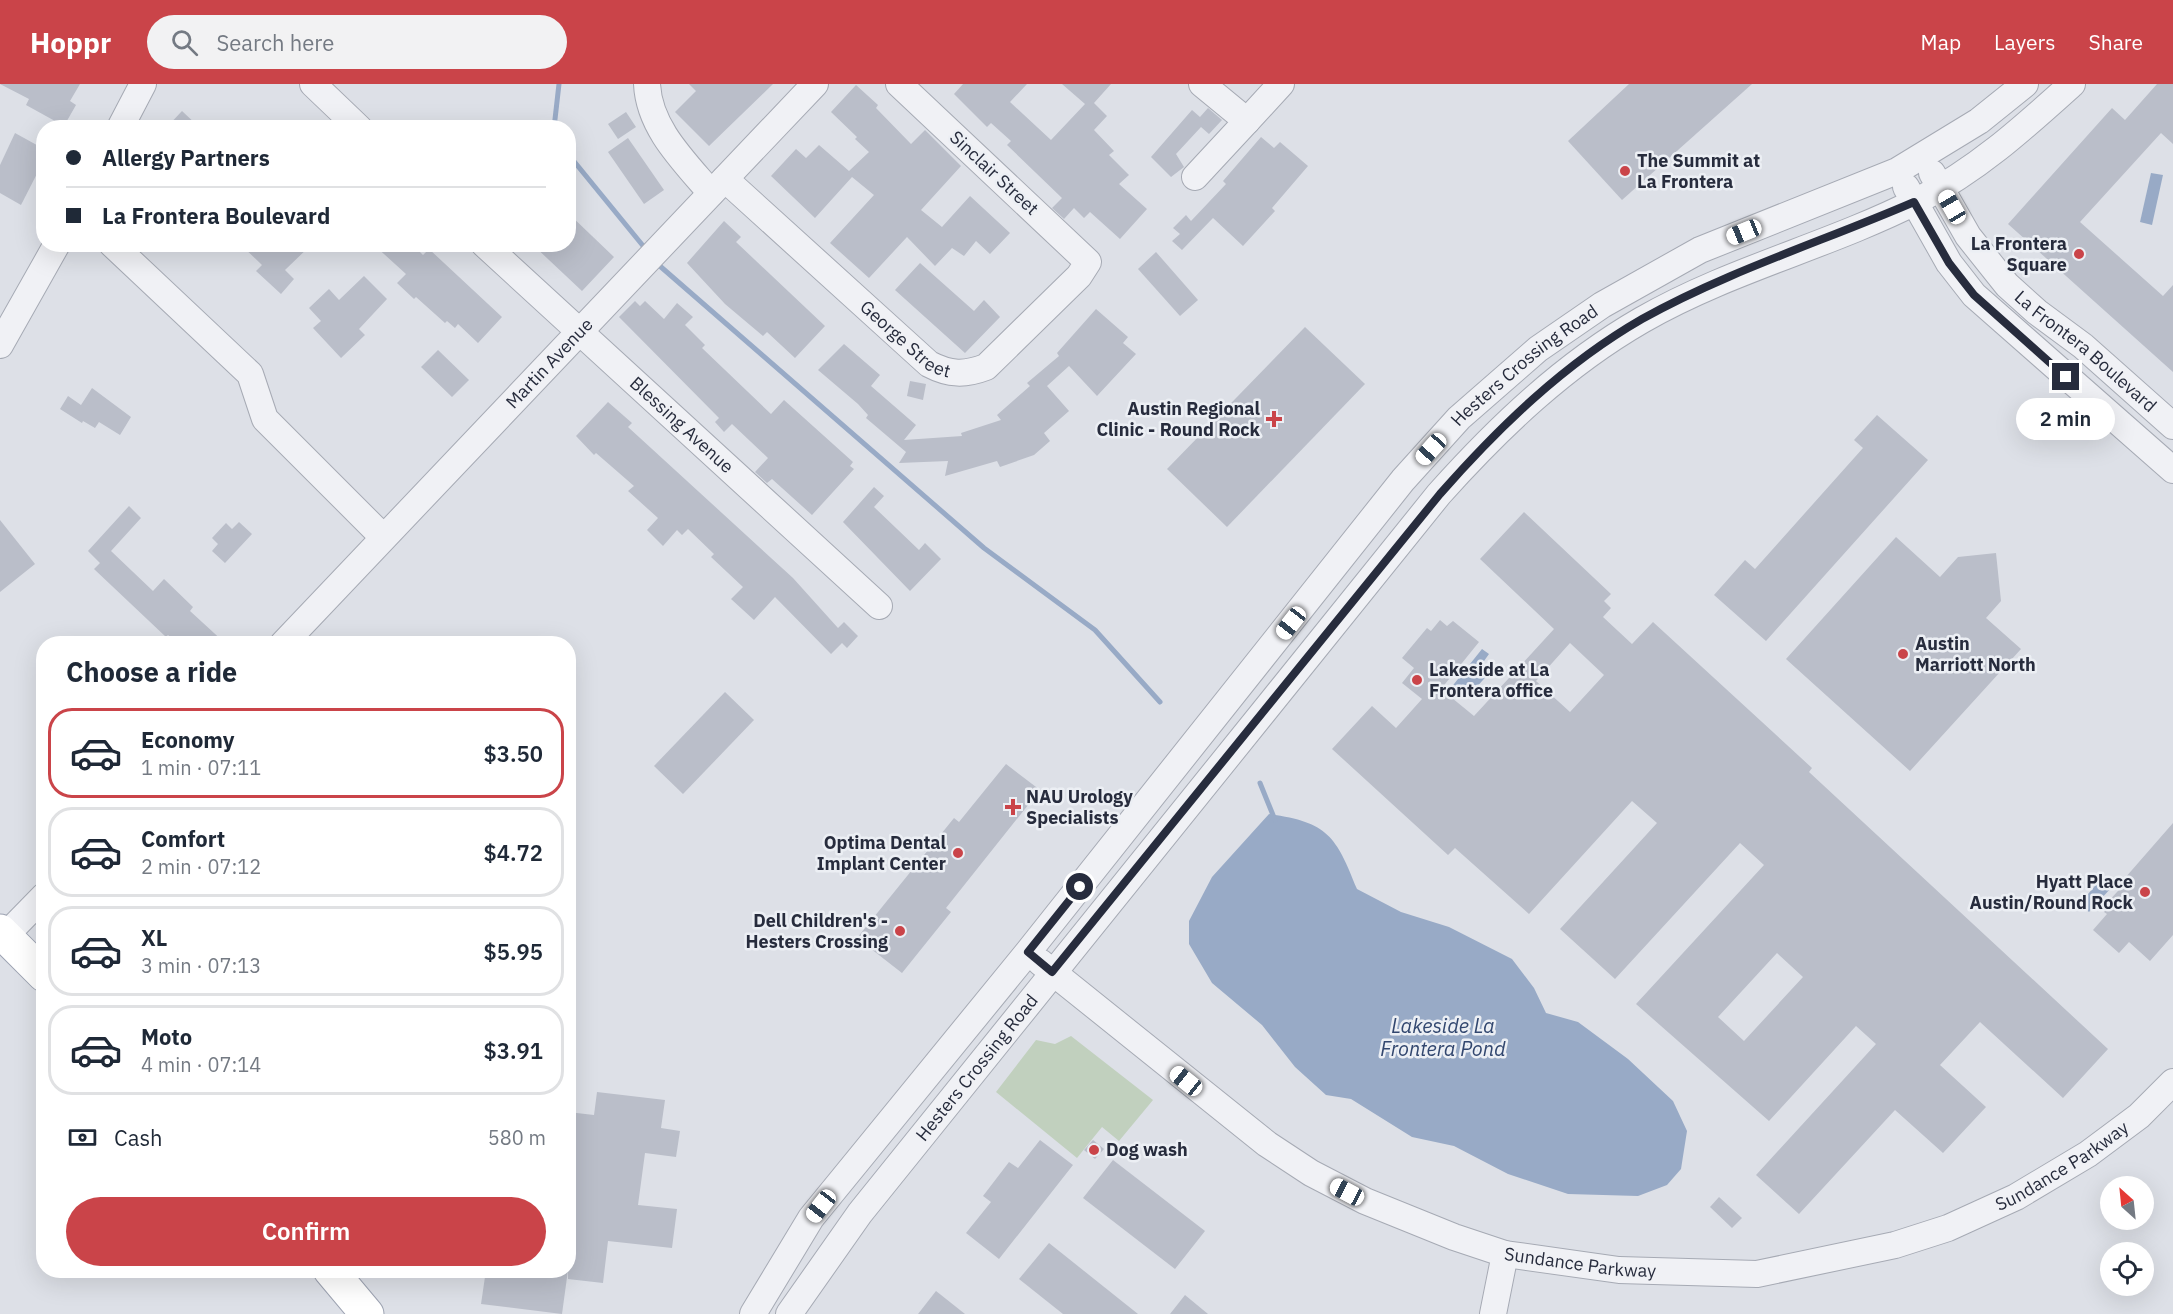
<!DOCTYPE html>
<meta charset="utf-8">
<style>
body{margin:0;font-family:"IBM Plex Sans",sans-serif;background:#f2f2f3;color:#1f2937;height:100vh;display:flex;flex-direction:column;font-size:22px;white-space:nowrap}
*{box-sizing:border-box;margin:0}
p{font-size:20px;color:#747a83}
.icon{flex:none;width:33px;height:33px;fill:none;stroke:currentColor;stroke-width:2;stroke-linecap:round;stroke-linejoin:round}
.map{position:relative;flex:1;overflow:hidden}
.panel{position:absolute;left:36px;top:552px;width:540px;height:642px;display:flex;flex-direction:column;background:#fff;border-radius:24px;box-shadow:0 6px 24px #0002}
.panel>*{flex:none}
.hud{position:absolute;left:36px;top:36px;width:540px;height:132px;border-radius:24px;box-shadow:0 6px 24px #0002;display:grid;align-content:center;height:132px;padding:0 30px;background:#fff}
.needle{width:39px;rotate:333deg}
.buttons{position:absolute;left:2100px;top:1092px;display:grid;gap:12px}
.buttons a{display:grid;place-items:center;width:54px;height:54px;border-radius:50%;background:#fff;box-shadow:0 6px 24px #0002;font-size:30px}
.end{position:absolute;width:27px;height:27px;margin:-14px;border:8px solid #272c3d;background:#fff;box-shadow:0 0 0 3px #fff}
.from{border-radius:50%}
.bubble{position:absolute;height:42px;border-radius:21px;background:#fff;box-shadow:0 6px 24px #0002;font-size:20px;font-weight:600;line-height:42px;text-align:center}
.car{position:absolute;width:18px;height:36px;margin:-18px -9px;border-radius:8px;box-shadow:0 0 4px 2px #0007;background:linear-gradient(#fff 24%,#345 0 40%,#fff 0 76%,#345 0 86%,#fff 0)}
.hud b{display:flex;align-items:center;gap:21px;height:57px;font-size:22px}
.hud b+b{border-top:2px solid #e0e1e3}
.hud i{width:15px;height:15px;background:#1f2937}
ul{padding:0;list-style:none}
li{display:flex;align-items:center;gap:18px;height:90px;margin:0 12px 9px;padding:0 18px;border:3px solid #e0e1e3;border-radius:24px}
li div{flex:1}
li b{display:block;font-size:22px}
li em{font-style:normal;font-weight:600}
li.current{border-color:#ca4449}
li>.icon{width:54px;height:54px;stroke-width:1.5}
h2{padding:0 30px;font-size:27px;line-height:72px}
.pay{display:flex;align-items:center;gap:15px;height:66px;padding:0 30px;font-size:22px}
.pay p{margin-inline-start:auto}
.action{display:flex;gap:12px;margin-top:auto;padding:12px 30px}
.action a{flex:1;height:69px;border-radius:36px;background:#ca4449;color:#fff;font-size:24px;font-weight:600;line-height:69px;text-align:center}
header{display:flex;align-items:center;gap:36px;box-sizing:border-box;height:84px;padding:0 30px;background:#ca4449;color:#fff}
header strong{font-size:28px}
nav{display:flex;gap:33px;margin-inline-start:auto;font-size:21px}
.search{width:420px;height:54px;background:#f2f2f3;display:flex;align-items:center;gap:15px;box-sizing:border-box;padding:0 21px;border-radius:33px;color:#747a83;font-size:22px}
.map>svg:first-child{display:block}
.green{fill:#c1d0be}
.water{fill:#98aac6}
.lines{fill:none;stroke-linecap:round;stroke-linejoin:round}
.stream{stroke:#98aac6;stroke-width:5}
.building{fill:#babec9;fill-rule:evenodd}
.minor-casing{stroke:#a6aab4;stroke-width:28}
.major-casing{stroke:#9da3b2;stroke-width:35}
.minor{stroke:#f0f1f5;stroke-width:26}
.major{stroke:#fff;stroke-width:33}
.route{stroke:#272c3d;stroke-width:8}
.poi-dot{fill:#ca4449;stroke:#eceff4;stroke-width:2}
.labels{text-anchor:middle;stroke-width:5;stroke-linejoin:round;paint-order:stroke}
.poi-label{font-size:18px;font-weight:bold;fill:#272c3d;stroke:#eceff4;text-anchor:start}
.street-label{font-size:18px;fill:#272c3d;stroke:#eceff4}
.water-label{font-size:20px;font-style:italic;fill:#32476f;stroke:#eceff4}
</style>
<header>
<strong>Hoppr</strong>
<div class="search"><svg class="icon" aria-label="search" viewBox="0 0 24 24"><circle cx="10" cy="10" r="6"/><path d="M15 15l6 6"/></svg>Search here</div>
<nav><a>Map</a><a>Layers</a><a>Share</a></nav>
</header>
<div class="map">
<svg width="2173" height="1230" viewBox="0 0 2173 1230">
<rect width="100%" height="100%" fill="#dde0e7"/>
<polygon class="green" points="1071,952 1153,1016 1119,1057 1102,1043 1077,1074 996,1008 1036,956 1055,960"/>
<g class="water">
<polygon points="2151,89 2163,91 2152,141 2140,138"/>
<polygon points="1482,565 1489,570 1484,577 1484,583 1490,588 1475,605 1471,602 1462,604 1457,611 1450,605"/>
<path d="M 1269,730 C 1328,738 1336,752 1357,805 L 1401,828 L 1449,843 L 1512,875 L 1534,904 L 1546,929 L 1578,938 L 1628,975 L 1673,1017 L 1687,1047 L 1681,1085 L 1667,1101 L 1638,1112 L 1568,1110 L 1508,1090 L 1454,1062 L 1412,1053 L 1351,1015 L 1326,1011 L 1295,983 L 1262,941 L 1212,899 L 1189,860 L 1189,837 L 1212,793 Z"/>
<polygon points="2101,795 2111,804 2089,828 2081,821 2082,817"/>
</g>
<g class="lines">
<g class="stream">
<polyline points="554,44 559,0"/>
<polyline points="568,70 644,163"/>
<polyline points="661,183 984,464 1095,546 1160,618"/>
<polyline points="1260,699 1275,736"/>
</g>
</g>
<g class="building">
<polygon points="0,0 80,0 70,17 76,21 64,42 26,21 29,15"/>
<polygon points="689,0 773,0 709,62 675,28 696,7"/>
<polygon points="963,0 1027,0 1010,18 1051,56 1085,20 1062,0 1111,0 1094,19 1107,32 1094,46 1114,67 1109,71 1129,91 1119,100 1147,125 1120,155 1090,128 1084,134 1074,124 1064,135 1052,124 1062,114 1007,61 1011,57 991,39 987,43 954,10"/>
<polygon points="1629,0 1752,0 1622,116 1568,57"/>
<polygon points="2157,0 2173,0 2173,60 2161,49 2080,138 2163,212 2173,201 2173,288 2008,140 2112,24 2125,36"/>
<polygon points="856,1 878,21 876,24 911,60 925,46 961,82 921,126 942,143 970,112 1010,149 990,170 976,157 964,172 952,164 935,182 907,153 869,194 830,159 874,111 852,93 815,134 771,92 796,65 806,74 819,61 849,87 869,68 855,55 857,53 831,28"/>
<polygon points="1208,24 1222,36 1209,50 1201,43 1176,70 1184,83 1171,93 1151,73 1192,26 1200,33"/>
<polygon points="182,27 200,44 166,44"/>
<polygon points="626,28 636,43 618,55 608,40"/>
<polygon points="15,49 44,65 44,76 21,121 0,109 0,81"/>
<polygon points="1261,53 1274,64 1280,58 1308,82 1272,124 1275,127 1243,162 1213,134 1182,166 1172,157 1180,150 1173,144 1186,131 1191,137 1226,100 1223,97"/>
<polygon points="628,54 664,106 644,120 608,68"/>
<polygon points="568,129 614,173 582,207 532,160 568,160"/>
<polygon points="724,137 741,153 736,158 825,242 795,274 767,248 763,252 725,220 687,179"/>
<polygon points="240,160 312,160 285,186 294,195 281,210 256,187 262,181"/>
<polygon points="373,160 412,160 423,171 429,165 502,233 478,259 458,240 455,244 447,237 445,239 416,213 414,215 397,199 406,190"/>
<polygon points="1156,168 1198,216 1180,232 1138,185"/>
<polygon points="920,179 974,227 984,216 1000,233 965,269 895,206"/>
<polygon points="364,192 387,215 359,245 365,251 341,274 313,244 321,237 309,224 329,205 339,216"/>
<polygon points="635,217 640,222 645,217 664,235 677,219 693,233 685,241 705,261 702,264 771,330 784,316 853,378 850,382 854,385 812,431 772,395 767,399 755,388 768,374 732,340 724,348 715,338 719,334 619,233"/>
<polygon points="1096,225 1128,253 1123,259 1136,270 1097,312 1069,282 1047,302 1069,327 1044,349 1050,357 1034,371 1000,383 997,377 945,392 948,377 899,379 906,368 866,334 868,331 858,320 818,286 844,260 880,291 871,302 916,341 904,356 962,352 961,349 1001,336 997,331 1030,302 1027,299 1059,272 1057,269"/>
<polygon points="1305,243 1365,300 1227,443 1167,385"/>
<polygon points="438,266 469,296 452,313 421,283"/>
<polygon points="910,297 926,300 923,316 907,312"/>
<polygon points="92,304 131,333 120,351 99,338 95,344 83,337 82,339 60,325 68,312 81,321"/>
<polygon points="608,318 632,339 628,343 793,494 838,544 844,538 858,552 847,564 842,559 831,570 775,513 754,536 731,515 743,503 711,473 714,470 688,445 682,451 677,446 663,462 647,446 658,434 628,407 634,402 596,369 594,371 576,352"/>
<polygon points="1877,331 1928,376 1766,557 1714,511 1745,476 1755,485 1863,364 1854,356"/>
<polygon points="874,403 884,412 874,423 919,466 925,459 941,475 910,507 843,438"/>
<polygon points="129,422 141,434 111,467 153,507 164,495 193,523 190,527 226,560 178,560 168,551 166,553 94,485 100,479 88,467"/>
<path d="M 1524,428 L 1611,510 L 1604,517 L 1611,524 L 1603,533 L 1632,560 L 1653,538 L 1812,684 L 1809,688 L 2108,965 L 2063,1014 L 1980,938 L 1940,981 L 1986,1023 L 1943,1069 L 1895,1026 L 1799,1130 L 1756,1091 L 1876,960 L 1856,942 L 1769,1037 L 1636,920 L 1764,781 L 1740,759 L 1615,895 L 1560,845 L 1657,739 L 1632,717 L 1529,830 L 1455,764 L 1448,771 L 1332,665 L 1372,622 L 1396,644 L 1422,615 L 1402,599 L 1414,584 L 1402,574 L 1427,544 L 1431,547 L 1440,536 L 1447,542 L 1453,537 L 1479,558 L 1441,605 L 1474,632 L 1554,545 L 1480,475 ZM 1570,559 L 1604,591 L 1570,628 L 1536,597 ZM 1777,869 L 1803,893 L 1744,957 L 1718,933 Z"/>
<polygon points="0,436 35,480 0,508"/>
<polygon points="239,438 252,450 225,479 212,467 218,460 212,454 226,439 232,445"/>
<polygon points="1896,453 1940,493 1958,473 1996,469 2001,517 1986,534 2021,565 1910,687 1786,575"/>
<polygon points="725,608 754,636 683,710 654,682"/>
<polygon points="1006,680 1040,706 946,824 951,828 902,889 857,854 954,734 959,738"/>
<polygon points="2173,739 2173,851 2150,877 2129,858 2119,869 2093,846 2107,830 2104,828 2109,823 2106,820 2128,796 2125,794"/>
<polygon points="597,1008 665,1016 661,1044 680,1047 676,1073 645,1069 638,1121 677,1125 672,1164 608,1157 603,1199 568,1195 568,1028 594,1031"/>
<polygon points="1040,1056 1073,1081 999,1175 966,1149 991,1118 983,1112 1009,1078 1018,1084"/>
<polygon points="1093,1056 1104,1065 1095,1075 1084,1066"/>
<polygon points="1113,1076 1205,1147 1175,1185 1083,1114"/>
<polygon points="1719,1113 1742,1134 1732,1144 1710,1123"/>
<polygon points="1049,1159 1138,1230 1063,1230 1019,1195"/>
<polygon points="486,1186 568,1186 562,1230 481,1220"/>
<polygon points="936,1207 965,1230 918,1230"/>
<polygon points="1185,1211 1208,1230 1170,1230"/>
</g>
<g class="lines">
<defs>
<g id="minor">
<polyline points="313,0 359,44"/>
<path d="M 647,0 C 649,44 684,77 711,109"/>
<polyline points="1247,37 1281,0"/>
<polyline points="120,44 143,0"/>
<path id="s1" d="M 1932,89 L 1968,152 L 2007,201 L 2037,228 L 2083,262 L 2173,342"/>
<polyline points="1195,93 1247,37 1202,0"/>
<path id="s2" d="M 725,95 L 929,280 C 950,291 965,291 986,283 L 1079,192 L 1088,178 L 899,0"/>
<polyline points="1906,103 1949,179 1974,211 2173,386"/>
<polyline points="112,160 250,290 265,335 383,453"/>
<path id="s3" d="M 484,160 L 879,522"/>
<polyline points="0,261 57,160"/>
<path id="s4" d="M 283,560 L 815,0"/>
<polyline points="5,852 44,812"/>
<path id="s5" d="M 1040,878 L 1267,1060 L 1311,1089 L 1365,1117 L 1454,1153 L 1505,1170 L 1619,1186 L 1757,1190 L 1895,1161 L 1948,1144 L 2016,1113 L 2088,1070 L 2139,1032 L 2173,998"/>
<path id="s6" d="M 753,1230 L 811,1134 L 1028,868 L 1403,396 L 1459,334 L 1538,265 L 1602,221 L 1700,166 L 1897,87 L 1979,37 L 2025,0"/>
<path id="s7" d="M 789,1230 L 860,1129 L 1439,410 C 1499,343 1564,281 1642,236 C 1729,186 1828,162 1917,117 C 1978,85 2021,46 2072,0"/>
<polyline points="1493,1230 1505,1170"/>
</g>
<g id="major">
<polyline points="0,847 44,891"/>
<polyline points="330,1186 367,1230"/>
</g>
</defs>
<use href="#minor" class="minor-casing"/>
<use href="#major" class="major-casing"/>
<use href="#minor" class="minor"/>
<use href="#major" class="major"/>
</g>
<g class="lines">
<path class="route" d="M 1080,803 L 1028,868 L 1052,888 L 1440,410 C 1499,343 1564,280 1642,235 C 1728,187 1824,157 1914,118 L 1949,179 L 1974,211 L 2066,293"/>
</g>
<g class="poi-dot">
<circle cx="1625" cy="87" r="6"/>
<circle cx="2079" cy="170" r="6"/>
<path d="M1271 326h6v6h6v6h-6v6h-6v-6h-6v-6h6z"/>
<circle cx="1903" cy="570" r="6"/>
<circle cx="1417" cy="596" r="6"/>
<path d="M1010 714h6v6h6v6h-6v6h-6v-6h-6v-6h6z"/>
<circle cx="958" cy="769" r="6"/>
<circle cx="2145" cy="808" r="6"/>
<circle cx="900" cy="847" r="6"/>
<circle cx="1094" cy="1066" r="6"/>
</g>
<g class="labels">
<g class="poi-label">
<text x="1637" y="83">The Summit at<tspan x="1637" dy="21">La Frontera</tspan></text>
<text x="2067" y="166" text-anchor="end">La Frontera<tspan x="2067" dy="21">Square</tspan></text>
<text x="1260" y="331" text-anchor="end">Austin Regional<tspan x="1260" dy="21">Clinic - Round Rock</tspan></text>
<text x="1915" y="566">Austin<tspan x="1915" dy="21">Marriott North</tspan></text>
<text x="1429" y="592">Lakeside at La<tspan x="1429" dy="21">Frontera office</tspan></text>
<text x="1026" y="719">NAU Urology<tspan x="1026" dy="21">Specialists</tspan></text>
<text x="946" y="765" text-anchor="end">Optima Dental<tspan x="946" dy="21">Implant Center</tspan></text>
<text x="2133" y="804" text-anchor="end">Hyatt Place<tspan x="2133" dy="21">Austin/Round Rock</tspan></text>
<text x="888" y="843" text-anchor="end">Dell Children's -<tspan x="888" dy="21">Hesters Crossing</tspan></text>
<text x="1106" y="1072">Dog wash</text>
</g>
<g class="street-label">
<text transform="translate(994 89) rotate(43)" y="6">Sinclair Street</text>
<text dy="6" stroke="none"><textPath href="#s2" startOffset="242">George Street</textPath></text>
<text dy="6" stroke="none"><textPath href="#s1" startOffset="238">La Frontera Boulevard</textPath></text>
<text dy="6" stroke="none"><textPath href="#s4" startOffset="387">Martin Avenue</textPath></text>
<text dy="6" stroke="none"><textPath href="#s6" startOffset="1226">Hesters Crossing Road</textPath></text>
<text dy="6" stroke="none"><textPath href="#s3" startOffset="268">Blessing Avenue</textPath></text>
<text dy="6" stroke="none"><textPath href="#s7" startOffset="310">Hesters Crossing Road</textPath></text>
<text dy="6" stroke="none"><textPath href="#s5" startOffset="1134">Sundance Parkway</textPath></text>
<text dy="6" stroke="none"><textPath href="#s5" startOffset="630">Sundance Parkway</textPath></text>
</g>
<g class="water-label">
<text x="1443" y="949">Lakeside La<tspan x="1443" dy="23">Frontera Pond</tspan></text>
</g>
</g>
</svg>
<div class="buttons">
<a><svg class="needle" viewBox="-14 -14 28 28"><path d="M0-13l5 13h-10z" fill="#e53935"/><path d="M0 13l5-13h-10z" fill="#747a83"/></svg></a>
<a><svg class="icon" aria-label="locate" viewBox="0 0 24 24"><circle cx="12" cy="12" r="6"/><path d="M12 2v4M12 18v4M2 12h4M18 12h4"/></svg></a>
</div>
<i class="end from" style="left:1080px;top:803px"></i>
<i class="end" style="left:2066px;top:293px"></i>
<div class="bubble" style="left:2016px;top:314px;width:99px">2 min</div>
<i class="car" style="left:1952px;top:123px;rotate:330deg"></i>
<i class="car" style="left:1744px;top:148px;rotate:248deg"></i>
<i class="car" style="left:1431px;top:365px;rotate:222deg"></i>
<i class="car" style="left:1291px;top:539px;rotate:218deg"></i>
<i class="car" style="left:1186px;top:997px;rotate:309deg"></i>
<i class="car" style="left:1347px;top:1108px;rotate:298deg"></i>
<i class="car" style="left:821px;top:1122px;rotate:218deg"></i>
<div class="hud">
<b><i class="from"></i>Allergy Partners</b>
<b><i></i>La Frontera Boulevard</b>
</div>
<section class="panel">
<h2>Choose a ride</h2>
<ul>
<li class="current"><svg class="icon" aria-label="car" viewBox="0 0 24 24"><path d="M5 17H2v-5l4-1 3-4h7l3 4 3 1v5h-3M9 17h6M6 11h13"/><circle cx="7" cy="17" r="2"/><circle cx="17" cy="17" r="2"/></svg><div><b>Economy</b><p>1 min · 07:11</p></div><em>$3.50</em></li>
<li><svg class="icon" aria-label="car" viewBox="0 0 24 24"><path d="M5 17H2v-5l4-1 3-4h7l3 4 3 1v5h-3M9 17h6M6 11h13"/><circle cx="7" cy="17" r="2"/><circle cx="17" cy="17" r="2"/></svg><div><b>Comfort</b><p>2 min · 07:12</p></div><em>$4.72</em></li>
<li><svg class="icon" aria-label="car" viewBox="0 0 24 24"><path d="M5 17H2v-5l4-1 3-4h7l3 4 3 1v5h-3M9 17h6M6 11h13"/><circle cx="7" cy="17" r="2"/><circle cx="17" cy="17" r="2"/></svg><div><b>XL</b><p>3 min · 07:13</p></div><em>$5.95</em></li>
<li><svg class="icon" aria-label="car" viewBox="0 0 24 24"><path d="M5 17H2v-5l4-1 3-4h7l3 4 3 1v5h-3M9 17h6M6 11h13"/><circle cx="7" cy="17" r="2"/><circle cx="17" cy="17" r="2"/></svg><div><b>Moto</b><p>4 min · 07:14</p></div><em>$3.91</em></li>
</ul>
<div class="pay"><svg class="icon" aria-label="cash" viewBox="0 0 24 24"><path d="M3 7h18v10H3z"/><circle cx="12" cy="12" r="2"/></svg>Cash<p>580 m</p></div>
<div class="action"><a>Confirm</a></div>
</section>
</div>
